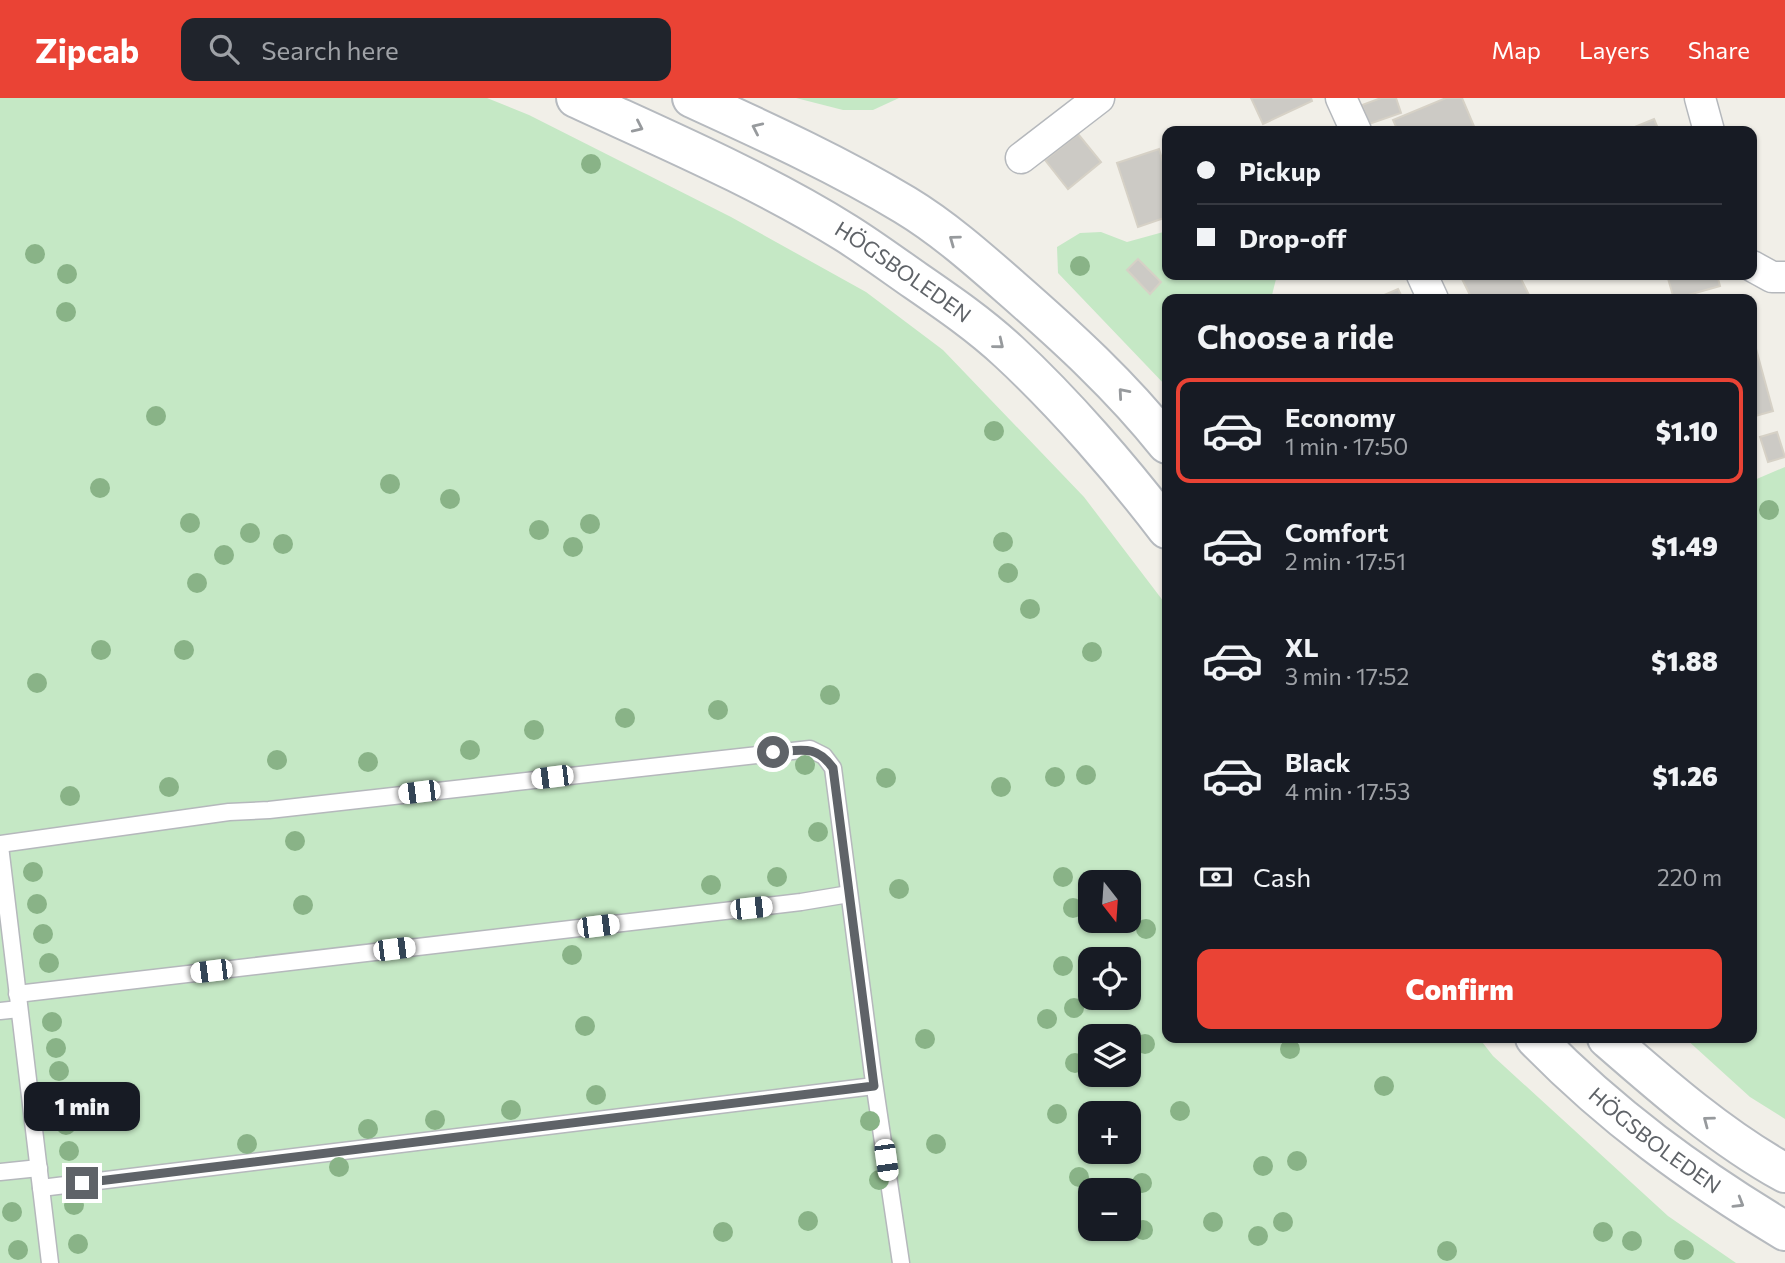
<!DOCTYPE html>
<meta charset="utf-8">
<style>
body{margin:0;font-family:Commissioner,sans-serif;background:#20242c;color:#f1f3f6;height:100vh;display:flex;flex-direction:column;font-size:26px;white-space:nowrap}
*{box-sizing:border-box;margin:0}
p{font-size:23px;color:#9ea1a6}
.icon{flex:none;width:38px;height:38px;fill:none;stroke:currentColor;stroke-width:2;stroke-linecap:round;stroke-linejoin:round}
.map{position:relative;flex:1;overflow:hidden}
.drawer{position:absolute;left:1162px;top:196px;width:595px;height:749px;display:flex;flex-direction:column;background:#171b24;border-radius:14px;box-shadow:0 2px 5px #0004}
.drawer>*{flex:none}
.guide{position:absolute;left:1162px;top:28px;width:595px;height:154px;border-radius:14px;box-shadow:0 2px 5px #0004;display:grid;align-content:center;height:154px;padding:0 35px;background:#171b24}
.needle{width:46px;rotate:163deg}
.controls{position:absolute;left:1078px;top:772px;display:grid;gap:14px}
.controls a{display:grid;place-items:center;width:63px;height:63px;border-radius:14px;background:#171b24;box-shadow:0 2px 5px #0004;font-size:35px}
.end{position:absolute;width:32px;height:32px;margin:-16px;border:9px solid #5f6368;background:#fff;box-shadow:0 0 0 4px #fff}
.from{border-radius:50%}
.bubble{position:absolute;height:49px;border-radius:14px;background:#171b24;box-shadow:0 2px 5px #0004;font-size:23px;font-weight:800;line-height:49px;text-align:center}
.car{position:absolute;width:21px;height:42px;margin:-21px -10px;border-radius:9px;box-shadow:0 0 5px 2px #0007;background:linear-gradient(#fff 24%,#345 0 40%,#fff 0 76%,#345 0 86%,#fff 0)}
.guide b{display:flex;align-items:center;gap:24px;height:66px;font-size:26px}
.guide b+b{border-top:2px solid #363941}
.guide i{width:18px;height:18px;background:#f1f3f6}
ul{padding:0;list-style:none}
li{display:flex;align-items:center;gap:21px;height:105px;margin:0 14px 10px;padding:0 21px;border:4px solid transparent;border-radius:14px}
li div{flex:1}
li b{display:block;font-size:26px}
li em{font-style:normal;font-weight:800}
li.current{border-color:#ea4335}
li>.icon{width:63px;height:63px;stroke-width:1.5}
h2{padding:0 35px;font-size:32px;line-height:84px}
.pay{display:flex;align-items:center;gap:18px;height:77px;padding:0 35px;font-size:26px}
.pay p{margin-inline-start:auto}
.cta{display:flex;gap:14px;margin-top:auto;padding:14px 35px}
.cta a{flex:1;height:80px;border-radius:14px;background:#ea4335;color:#fff;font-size:28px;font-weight:800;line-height:80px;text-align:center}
header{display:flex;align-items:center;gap:42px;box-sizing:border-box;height:98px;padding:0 35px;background:#ea4335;color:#fff}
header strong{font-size:33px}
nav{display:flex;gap:38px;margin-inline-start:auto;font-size:24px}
.search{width:490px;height:63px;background:#20242c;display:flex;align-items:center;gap:18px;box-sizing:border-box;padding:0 24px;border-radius:14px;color:#9ea1a6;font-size:26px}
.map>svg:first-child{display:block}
.green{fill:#c5e8c5;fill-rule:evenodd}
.building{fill:#cccac5;stroke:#d6d1c6;stroke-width:2}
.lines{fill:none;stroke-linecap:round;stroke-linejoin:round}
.lane-casing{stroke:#b5b8bc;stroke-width:19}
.street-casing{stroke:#b5b8bc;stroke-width:33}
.secondary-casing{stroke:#b6babf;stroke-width:42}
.lane{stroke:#fff;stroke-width:16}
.street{stroke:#fff;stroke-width:30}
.secondary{stroke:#fff;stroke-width:38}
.tree{fill:#89b387}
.oneway{stroke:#979a9d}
.route{stroke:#5f6368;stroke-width:9}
.labels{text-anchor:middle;stroke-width:6;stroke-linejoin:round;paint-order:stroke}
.street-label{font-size:21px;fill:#5f6368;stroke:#fff}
</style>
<header>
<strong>Zipcab</strong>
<div class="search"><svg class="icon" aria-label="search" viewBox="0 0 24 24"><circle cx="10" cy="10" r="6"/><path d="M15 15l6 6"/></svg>Search here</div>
<nav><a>Map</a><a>Layers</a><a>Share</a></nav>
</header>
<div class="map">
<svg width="1785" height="1165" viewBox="0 0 1785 1165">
<rect width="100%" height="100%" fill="#f1efe8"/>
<g class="green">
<path d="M 0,0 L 487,0 L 529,17 L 731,119 L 866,194 L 943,252 L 1084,399 L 1167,508 L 1167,940 L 1479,940 L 1493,958 L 1668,1118 L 1736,1165 L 0,1165 ZM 1090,784 L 1129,784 L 1129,822 L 1090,822 ZM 1090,861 L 1129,861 L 1129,900 L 1090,900 ZM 1090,938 L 1129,938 L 1129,976 L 1090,976 ZM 1090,1015 L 1129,1015 L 1129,1054 L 1090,1054 ZM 1090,1092 L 1129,1092 L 1129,1130 L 1090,1130 Z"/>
<polygon points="796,0 899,0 873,12 843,12"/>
<polygon points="1167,133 1167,177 1274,177 1276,181 1271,201 1167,201 1167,289 1058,175 1057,149 1080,135 1101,134 1127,144"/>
<polygon points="1785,369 1785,1021 1750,999 1685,940 1752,940 1752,383"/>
</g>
<g class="building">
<polygon points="1251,0 1311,0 1312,3 1263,26"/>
<polygon points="1381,0 1396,0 1401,15 1369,26 1362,7"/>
<polygon points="1446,0 1462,0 1476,33 1398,33 1393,22"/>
<polygon points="1654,21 1659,33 1625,33"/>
<polygon points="1078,36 1101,64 1068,91 1045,62"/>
<polygon points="1159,51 1167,77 1167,119 1138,129 1117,65"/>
<polygon points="1138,161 1161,184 1150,196 1127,172"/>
<polygon points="1460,177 1519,177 1531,201 1472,201"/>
<polygon points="1667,177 1717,177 1720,188 1674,201"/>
<polygon points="1398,191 1403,201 1375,201"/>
<polygon points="1752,236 1773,313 1752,319"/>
<polygon points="1777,334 1785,359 1768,364 1760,339"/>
</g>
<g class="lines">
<defs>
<g id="lane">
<polyline points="0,746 229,714 269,712 810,651 824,658 833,670 873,977 901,1165"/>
<polyline points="0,748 50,1165"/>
<polyline points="17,896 801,804 849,796"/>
<polyline points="0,913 19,911"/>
<polyline points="0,1074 39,1070"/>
<polyline points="41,1090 874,988"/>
</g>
<g id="street">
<polyline points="1341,0 1356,33"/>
<polyline points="1700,0 1709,33"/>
<polyline points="1021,60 1099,0"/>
<polyline points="1752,168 1772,179 1785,179"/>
<polyline points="1422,177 1433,201"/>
</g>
<g id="secondary">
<path id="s1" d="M 576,0 C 667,42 761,82 846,135 C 870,150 893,167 916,183 C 948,205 980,227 1009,254 C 1064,305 1122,372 1167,431"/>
<path d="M 692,0 C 764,33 837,66 905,107 C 943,130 977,160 1010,189 C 1066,238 1121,288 1167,346"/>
<path id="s2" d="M 1535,940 C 1611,1018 1692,1077 1785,1133"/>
<path d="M 1607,940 C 1662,988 1720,1039 1785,1075"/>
</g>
</defs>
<use href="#lane" class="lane-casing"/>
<use href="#street" class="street-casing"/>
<use href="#secondary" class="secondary-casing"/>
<use href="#lane" class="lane"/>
<use href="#street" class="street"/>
<use href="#secondary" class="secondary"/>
</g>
<g class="tree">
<circle cx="591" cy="66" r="10"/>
<circle cx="35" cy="156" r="10"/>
<circle cx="1080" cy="168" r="10"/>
<circle cx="67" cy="176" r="10"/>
<circle cx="66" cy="214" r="10"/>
<circle cx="156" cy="318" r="10"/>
<circle cx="994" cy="333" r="10"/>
<circle cx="390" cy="386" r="10"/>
<circle cx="100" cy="390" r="10"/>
<circle cx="450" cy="401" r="10"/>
<circle cx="1769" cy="412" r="10"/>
<circle cx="190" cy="425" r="10"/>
<circle cx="590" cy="426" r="10"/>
<circle cx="539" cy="432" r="10"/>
<circle cx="250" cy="435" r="10"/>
<circle cx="1003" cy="444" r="10"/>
<circle cx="283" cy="446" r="10"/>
<circle cx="573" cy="449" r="10"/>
<circle cx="224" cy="457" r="10"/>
<circle cx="1008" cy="475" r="10"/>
<circle cx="197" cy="485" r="10"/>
<circle cx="1030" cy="511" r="10"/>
<circle cx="101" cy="552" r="10"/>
<circle cx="184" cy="552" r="10"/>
<circle cx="1092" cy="554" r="10"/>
<circle cx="37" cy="585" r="10"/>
<circle cx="830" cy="597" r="10"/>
<circle cx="718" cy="612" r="10"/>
<circle cx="625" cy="620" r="10"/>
<circle cx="534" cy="632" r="10"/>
<circle cx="470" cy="652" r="10"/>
<circle cx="277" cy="662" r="10"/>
<circle cx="368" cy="664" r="10"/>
<circle cx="805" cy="667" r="10"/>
<circle cx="1086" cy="677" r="10"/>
<circle cx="1055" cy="679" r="10"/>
<circle cx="886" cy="680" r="10"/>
<circle cx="169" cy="689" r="10"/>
<circle cx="1001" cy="689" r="10"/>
<circle cx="70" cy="698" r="10"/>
<circle cx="818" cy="734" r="10"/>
<circle cx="295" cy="743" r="10"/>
<circle cx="33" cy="774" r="10"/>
<circle cx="777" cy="779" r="10"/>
<circle cx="1063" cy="779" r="10"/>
<circle cx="711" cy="787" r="10"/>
<circle cx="899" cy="791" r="10"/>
<circle cx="37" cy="806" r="10"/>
<circle cx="303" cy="807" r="10"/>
<circle cx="1073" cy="810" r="10"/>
<circle cx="1146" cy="831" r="10"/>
<circle cx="43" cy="836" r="10"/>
<circle cx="572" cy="857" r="10"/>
<circle cx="49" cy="865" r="10"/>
<circle cx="1063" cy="868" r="10"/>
<circle cx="1074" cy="910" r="10"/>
<circle cx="1047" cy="921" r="10"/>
<circle cx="52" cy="924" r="10"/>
<circle cx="585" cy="928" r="10"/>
<circle cx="925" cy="941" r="10"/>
<circle cx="1145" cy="946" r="10"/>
<circle cx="56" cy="950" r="10"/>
<circle cx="1290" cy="951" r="10"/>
<circle cx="1075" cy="965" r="10"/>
<circle cx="59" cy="973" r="10"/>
<circle cx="1384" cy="988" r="10"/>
<circle cx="596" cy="997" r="10"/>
<circle cx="63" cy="999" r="10"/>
<circle cx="511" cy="1012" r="10"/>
<circle cx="1180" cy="1013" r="10"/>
<circle cx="1057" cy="1016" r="10"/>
<circle cx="435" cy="1022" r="10"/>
<circle cx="870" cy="1023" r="10"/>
<circle cx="66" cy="1027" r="10"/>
<circle cx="368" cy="1031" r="10"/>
<circle cx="247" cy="1046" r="10"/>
<circle cx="936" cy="1046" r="10"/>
<circle cx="69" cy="1053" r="10"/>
<circle cx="1297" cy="1063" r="10"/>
<circle cx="1263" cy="1068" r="10"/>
<circle cx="339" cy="1069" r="10"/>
<circle cx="1079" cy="1079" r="10"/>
<circle cx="879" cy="1082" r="10"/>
<circle cx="1142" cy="1085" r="10"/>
<circle cx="74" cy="1107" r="10"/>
<circle cx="12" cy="1114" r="10"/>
<circle cx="808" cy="1123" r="10"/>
<circle cx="1213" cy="1124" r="10"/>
<circle cx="1283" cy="1124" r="10"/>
<circle cx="1143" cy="1132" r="10"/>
<circle cx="723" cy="1134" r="10"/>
<circle cx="1603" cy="1134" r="10"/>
<circle cx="1258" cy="1138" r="10"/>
<circle cx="1632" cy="1143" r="10"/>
<circle cx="78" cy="1146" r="10"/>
<circle cx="18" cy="1152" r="10"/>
<circle cx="1684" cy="1152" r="10"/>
<circle cx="1447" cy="1153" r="10"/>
</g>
<defs><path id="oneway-chevron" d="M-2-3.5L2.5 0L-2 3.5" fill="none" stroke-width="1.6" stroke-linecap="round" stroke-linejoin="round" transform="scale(1.75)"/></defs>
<g class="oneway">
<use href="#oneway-chevron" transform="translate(638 29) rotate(25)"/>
<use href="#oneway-chevron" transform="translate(757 30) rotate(-155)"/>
<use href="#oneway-chevron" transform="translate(954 142) rotate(-144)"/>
<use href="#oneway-chevron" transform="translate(999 246) rotate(39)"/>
<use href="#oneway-chevron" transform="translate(1123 295) rotate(-131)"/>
<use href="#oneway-chevron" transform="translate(1708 1023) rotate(-143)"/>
<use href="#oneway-chevron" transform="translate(1739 1105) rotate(31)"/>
</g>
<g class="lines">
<path class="route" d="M 82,1085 L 874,988 L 833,670 C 815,645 800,653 773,654"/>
</g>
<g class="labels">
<g class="street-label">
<text dy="7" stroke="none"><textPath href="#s1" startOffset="371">HÖGSBOLEDEN</textPath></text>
<text dy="7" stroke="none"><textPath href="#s2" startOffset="158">HÖGSBOLEDEN</textPath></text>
</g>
</g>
</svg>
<div class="controls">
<a><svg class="needle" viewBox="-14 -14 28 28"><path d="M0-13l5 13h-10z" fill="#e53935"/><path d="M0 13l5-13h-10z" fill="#9ea1a6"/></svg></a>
<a><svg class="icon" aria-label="locate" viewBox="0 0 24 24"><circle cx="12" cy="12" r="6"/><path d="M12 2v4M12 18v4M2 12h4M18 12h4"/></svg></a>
<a><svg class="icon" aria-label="layers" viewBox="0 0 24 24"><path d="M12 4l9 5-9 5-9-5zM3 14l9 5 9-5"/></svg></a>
<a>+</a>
<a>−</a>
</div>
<i class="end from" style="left:773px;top:654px"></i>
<i class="end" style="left:82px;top:1085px"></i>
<div class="bubble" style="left:24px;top:984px;width:116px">1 min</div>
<i class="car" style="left:552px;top:679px;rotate:263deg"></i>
<i class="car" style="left:419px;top:694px;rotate:263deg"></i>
<i class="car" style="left:751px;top:810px;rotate:84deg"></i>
<i class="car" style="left:598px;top:828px;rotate:83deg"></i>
<i class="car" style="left:394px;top:851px;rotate:83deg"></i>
<i class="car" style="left:211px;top:873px;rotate:263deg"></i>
<i class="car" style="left:886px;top:1062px;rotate:172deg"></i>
<div class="guide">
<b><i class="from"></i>Pickup</b>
<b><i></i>Drop-off</b>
</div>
<section class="drawer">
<h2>Choose a ride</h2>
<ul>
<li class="current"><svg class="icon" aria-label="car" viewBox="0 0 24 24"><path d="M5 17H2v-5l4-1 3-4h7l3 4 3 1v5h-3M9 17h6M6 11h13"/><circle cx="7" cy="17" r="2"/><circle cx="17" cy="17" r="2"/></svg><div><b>Economy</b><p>1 min · 17:50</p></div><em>$1.10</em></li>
<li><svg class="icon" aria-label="car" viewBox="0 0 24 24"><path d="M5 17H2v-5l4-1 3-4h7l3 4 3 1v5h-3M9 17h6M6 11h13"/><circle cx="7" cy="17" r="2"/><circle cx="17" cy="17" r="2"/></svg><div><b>Comfort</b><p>2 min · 17:51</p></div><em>$1.49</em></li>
<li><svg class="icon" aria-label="car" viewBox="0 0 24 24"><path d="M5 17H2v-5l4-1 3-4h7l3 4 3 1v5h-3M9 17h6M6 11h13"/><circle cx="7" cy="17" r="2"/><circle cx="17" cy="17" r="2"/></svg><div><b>XL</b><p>3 min · 17:52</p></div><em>$1.88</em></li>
<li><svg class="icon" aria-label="car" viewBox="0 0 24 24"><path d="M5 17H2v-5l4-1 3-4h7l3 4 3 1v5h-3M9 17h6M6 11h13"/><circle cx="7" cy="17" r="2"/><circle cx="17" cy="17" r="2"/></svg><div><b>Black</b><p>4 min · 17:53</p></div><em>$1.26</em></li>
</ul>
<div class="pay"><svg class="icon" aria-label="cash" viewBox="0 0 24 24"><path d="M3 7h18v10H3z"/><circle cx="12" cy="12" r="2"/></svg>Cash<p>220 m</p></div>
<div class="cta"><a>Confirm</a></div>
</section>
</div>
